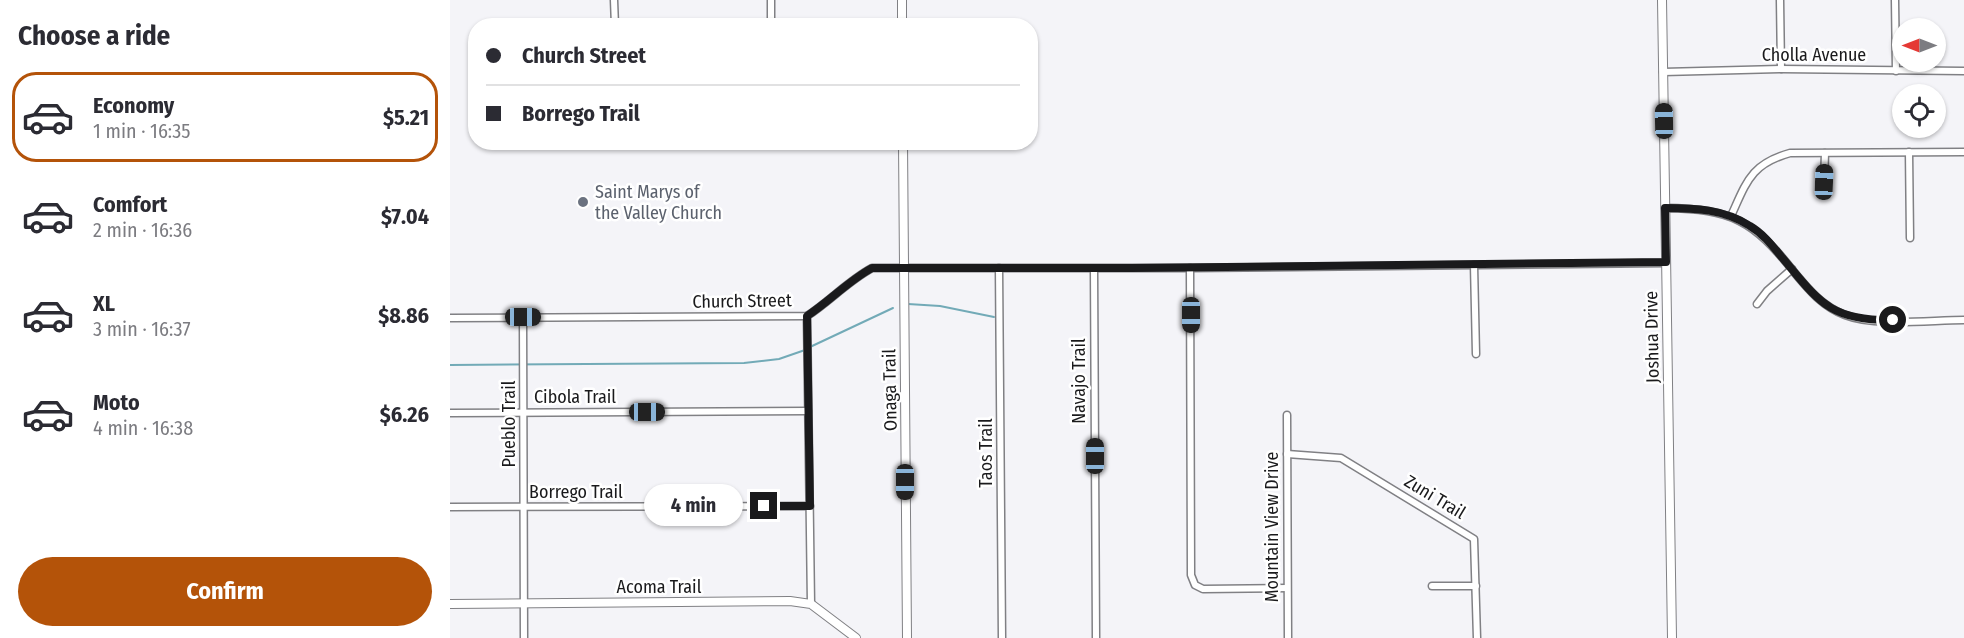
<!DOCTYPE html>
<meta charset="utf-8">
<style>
body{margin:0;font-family:"Fira Sans Condensed",sans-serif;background:#f7f7f7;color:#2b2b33;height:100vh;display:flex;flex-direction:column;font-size:22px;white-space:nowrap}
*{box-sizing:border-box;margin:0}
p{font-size:20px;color:#7c7c81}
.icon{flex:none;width:33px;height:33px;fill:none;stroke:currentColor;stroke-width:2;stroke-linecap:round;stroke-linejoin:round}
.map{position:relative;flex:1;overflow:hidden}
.panel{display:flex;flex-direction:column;background:#fff;width:450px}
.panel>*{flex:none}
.guide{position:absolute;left:18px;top:18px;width:570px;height:132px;border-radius:24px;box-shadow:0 2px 4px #0004;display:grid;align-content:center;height:132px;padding:0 18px;background:#fff}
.needle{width:39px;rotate:270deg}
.buttons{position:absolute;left:1442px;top:18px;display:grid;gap:12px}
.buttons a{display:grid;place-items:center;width:54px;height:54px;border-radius:50%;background:#fff;box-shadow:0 2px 4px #0004;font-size:30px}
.end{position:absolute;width:27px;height:27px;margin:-14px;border:8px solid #1a1a1c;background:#fff;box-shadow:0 0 0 3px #fff}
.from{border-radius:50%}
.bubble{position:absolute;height:42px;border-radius:21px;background:#fff;box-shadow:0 2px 4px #0004;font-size:20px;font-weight:700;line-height:42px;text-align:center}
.car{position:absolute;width:18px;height:36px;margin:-18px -9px;border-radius:8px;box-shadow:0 0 4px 2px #0007;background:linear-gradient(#222 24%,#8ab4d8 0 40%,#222 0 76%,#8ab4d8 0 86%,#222 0)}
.guide b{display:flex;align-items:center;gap:21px;height:57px;font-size:22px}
.guide b+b{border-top:2px solid #e1e1e2}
.guide i{width:15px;height:15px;background:#2b2b33}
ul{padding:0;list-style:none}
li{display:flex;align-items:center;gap:18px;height:90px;margin:0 12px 9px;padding:0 6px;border:3px solid transparent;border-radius:24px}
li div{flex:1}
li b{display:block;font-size:22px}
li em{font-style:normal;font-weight:700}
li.on{border-color:#b45309}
li>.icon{width:54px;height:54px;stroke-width:1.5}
h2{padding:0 18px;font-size:27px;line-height:72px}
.action{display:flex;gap:12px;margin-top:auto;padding:12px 18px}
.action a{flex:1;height:69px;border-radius:36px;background:#b45309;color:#fff;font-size:24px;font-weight:700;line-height:69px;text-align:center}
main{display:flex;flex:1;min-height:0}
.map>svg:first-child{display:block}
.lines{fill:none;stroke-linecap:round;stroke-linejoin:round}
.stream{stroke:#72aab7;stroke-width:2}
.minor-casing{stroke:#808084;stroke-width:9}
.tertiary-casing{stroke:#808084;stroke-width:10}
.minor{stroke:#fff;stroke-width:6}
.tertiary{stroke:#fff;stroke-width:8}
.route{stroke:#1a1a1c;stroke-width:8}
.worship-dot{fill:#6b7280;stroke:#fff;stroke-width:2}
.labels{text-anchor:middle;stroke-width:5;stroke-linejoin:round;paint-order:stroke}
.street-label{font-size:18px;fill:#1a1a1c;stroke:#fff}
.worship-label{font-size:18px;fill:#5b616d;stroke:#fff;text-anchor:start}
</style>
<main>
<section class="panel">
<h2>Choose a ride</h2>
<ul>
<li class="on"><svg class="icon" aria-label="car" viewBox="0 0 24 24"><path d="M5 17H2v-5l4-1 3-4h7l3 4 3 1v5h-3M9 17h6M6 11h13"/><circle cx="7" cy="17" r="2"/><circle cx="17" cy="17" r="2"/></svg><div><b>Economy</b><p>1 min · 16:35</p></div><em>$5.21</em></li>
<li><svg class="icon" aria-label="car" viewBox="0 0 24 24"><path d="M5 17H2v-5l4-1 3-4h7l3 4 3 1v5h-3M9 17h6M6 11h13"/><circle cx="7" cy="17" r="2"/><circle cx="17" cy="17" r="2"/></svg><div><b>Comfort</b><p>2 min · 16:36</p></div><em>$7.04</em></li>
<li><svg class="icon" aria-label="car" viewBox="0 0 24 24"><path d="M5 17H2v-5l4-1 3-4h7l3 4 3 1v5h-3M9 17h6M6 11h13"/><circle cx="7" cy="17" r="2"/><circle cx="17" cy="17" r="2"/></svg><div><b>XL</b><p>3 min · 16:37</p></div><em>$8.86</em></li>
<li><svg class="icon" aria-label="car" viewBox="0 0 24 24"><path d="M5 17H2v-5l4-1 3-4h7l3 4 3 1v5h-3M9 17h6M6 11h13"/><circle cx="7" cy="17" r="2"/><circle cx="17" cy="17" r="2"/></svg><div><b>Moto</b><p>4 min · 16:38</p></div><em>$6.26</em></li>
</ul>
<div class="action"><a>Confirm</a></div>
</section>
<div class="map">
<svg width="1514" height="638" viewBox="0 0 1514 638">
<rect width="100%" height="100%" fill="#f4f4f8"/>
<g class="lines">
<g class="stream">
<polyline points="458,304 490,306 544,317"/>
<polyline points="360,347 443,308"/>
<polyline points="0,365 294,363 329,359 355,350"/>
</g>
<defs>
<g id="minor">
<polyline points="164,0 165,26"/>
<polyline points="1330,0 1331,69"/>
<polyline points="1445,0 1446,71"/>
<polyline points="321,26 321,0"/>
<polyline points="1213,72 1331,69 1514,71"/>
<polyline points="1459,152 1460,238"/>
<polyline points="1374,182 1375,153"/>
<path d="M 1215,208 C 1282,209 1303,220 1344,272 C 1359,290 1372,306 1395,315 C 1426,327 1480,320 1514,320"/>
<path d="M 1281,216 C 1297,181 1301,164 1340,153 L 1514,152"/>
<polyline points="1024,265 1026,354"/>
<polyline points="549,268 552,638"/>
<polyline points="740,268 741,575 745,585 753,589 837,588"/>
<polyline points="644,269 646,638"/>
<polyline points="1307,304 1317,291 1342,269"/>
<polyline points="357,316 361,604"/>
<polyline points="73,317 74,638"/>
<path d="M 0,318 L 357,316 C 380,301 398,281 422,268 L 740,268 L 1216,263"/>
<polyline points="0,413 358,411"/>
<polyline points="837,415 838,638"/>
<polyline points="837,454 891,458 1024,539 1027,638"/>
<polyline points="0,507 360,506"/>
<polyline points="982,586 1026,586"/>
</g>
<g id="tertiary">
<polyline points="452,0 452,26"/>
<polyline points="1212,0 1222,638"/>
<polyline points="453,142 457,638"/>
<polyline points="0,604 340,601 361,604 406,638"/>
</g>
</defs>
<use href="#minor" class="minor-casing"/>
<use href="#tertiary" class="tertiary-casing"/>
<use href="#minor" class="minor"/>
<use href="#tertiary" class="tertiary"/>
</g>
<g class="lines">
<path class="route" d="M 314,506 L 360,506 L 357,316 C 380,301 398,281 422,268 L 682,268 L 1216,262 L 1215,208 C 1245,208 1274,209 1300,226 C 1312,233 1321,244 1330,255 C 1368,300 1378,321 1443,320"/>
</g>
<circle class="worship-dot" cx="133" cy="202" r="6"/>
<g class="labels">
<g class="street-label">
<text x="1364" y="61">Cholla Avenue</text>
<text transform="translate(292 301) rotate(-1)" y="6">Church Street</text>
<text transform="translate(1202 337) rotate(-91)" y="6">Joshua Drive</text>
<text transform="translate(629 381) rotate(-90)" y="6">Navajo Trail</text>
<text transform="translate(440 390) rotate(-91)" y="6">Onaga Trail</text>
<text x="125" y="403">Cibola Trail</text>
<text transform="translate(59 424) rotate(-90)" y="6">Pueblo Trail</text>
<text transform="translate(536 453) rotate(-90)" y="6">Taos Trail</text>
<text x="126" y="498">Borrego Trail</text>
<text transform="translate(985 497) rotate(31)" y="6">Zuni Trail</text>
<text transform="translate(822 527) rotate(-90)" y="6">Mountain View Drive</text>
<text x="209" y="593">Acoma Trail</text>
</g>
<g class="worship-label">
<text x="145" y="198">Saint Marys of<tspan x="145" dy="21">the Valley Church</tspan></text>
</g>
</g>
</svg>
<div class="buttons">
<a><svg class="needle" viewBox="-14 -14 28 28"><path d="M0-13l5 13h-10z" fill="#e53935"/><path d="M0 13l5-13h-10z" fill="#7c7c81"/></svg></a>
<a><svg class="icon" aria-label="locate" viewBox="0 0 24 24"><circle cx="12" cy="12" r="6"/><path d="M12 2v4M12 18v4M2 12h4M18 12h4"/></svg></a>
</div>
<i class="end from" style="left:1443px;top:320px"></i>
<i class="end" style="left:314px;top:506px"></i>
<div class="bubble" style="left:194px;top:484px;width:99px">4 min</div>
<i class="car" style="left:1214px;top:121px;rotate:359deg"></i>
<i class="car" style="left:1374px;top:182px;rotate:2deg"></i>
<i class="car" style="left:741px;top:315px;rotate:180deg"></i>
<i class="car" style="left:73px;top:317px;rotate:90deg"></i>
<i class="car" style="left:197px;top:412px;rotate:90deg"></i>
<i class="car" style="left:645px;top:456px;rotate:0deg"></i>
<i class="car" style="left:455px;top:482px;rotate:180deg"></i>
<div class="guide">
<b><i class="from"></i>Church Street</b>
<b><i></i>Borrego Trail</b>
</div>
</div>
</main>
